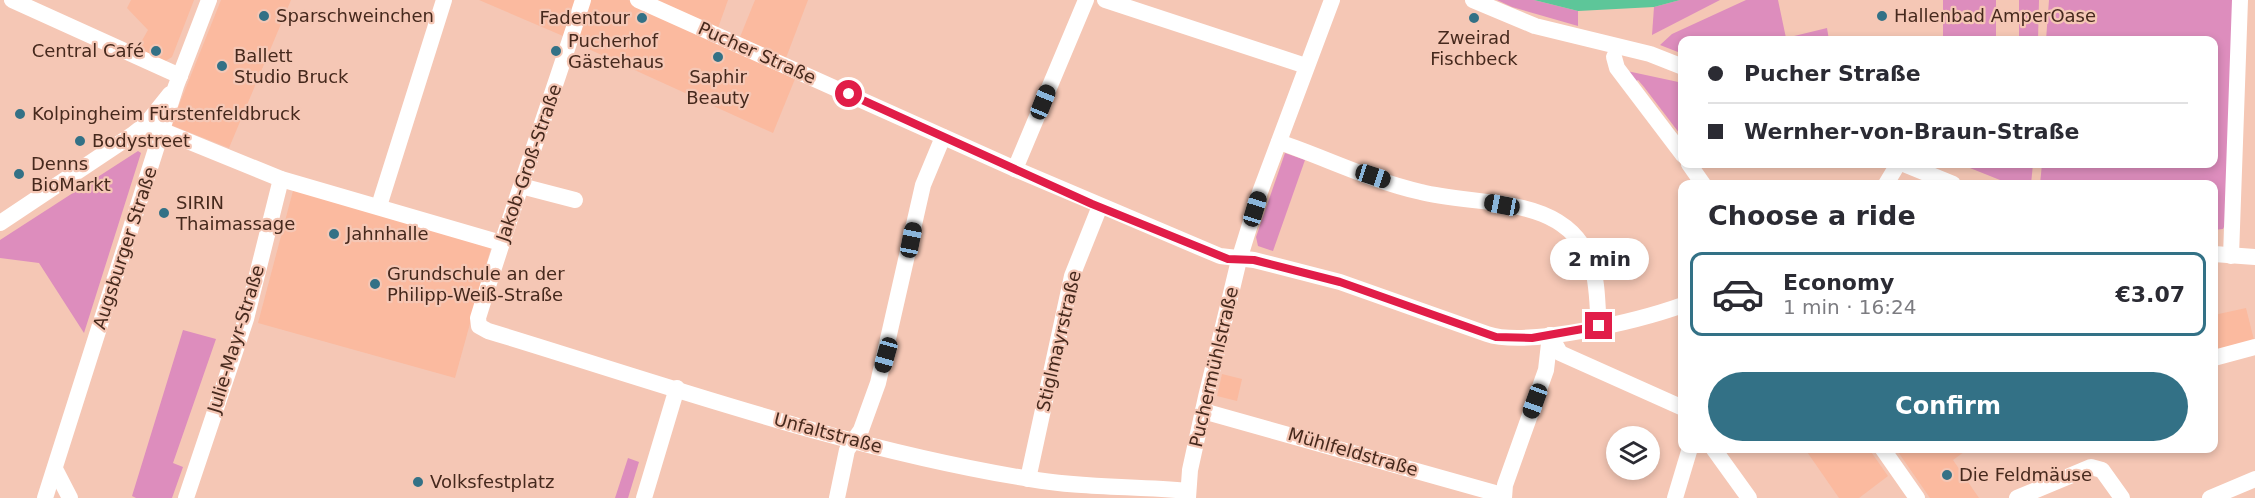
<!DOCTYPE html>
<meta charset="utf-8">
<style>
body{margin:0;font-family:"DejaVu Sans",sans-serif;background:#f2f2f3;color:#2b2b33;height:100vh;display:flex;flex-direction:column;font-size:22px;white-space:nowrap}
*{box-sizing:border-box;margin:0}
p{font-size:20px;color:#7c7c81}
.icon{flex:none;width:33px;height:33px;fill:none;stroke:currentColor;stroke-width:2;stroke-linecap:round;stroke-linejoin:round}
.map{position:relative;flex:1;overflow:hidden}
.panel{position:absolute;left:1678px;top:180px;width:540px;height:273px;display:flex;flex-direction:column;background:#fff;border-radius:12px;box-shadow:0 3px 9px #0003}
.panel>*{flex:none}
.guide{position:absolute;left:1678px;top:36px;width:540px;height:132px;border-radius:12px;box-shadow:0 3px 9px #0003;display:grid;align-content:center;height:132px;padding:0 30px;background:#fff}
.controls{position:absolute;left:1606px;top:426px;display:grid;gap:12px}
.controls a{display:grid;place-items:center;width:54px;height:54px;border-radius:50%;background:#fff;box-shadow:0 3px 9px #0003;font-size:30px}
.end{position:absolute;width:27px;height:27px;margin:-14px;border:8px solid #e11d48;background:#fff;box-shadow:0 0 0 3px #fff}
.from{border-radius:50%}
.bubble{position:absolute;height:42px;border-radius:21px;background:#fff;box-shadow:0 3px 9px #0003;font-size:20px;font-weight:700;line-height:42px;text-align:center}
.car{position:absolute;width:18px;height:36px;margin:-18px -9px;border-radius:8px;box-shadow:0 0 4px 2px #0007;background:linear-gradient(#222 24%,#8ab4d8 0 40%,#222 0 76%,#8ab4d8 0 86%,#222 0)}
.guide b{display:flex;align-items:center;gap:21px;height:57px;font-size:22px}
.guide b+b{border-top:2px solid #e1e1e2}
.guide i{width:15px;height:15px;background:#2b2b33}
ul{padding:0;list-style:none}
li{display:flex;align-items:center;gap:18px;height:84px;margin:0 12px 9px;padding:0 18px;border:3px solid transparent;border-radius:12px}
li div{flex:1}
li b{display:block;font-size:22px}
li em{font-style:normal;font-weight:700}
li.current{border-color:#337186}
li>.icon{width:54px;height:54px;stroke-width:1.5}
h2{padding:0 30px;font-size:27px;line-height:72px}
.button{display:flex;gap:12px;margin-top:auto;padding:12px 30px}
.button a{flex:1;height:69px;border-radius:36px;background:#337186;color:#fff;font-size:24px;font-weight:700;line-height:69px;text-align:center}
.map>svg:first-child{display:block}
.built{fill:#fbba9f}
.green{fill:#dd8dbd}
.water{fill:#5dc699}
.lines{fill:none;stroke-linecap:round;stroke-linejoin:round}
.minor{stroke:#fff;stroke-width:16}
.route{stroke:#e11d48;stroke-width:8}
.poi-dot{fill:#337186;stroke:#f5c7b5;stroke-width:2}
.labels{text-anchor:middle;stroke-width:4.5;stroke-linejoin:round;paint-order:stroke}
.poi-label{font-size:18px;fill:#46291d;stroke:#f5c7b5;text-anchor:start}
.street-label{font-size:18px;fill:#46291d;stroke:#f5c7b5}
</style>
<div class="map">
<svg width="2255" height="498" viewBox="0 0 2255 498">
<rect width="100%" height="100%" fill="#f5c7b5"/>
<g class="built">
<polygon points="131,0 194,0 172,57 162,63 136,51 148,30 127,8"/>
<polygon points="221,0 291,0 229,148 171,125"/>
<polygon points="479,0 575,0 563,36"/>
<polygon points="584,0 628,0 795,79 773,133 571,41"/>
<polygon points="656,0 728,0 718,28"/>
<polygon points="755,0 808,0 786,58 740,37"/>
<polygon points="294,187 492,244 455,378 258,323"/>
<polygon points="2246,308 2254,340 2214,351 2214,315"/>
<polygon points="1222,374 1242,379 1237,401 1217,396"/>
<polygon points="1805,449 1869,449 1888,476 1859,498 1839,498"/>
<polygon points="1896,449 1968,449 1953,460 1979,498 1930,498"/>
</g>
<g class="green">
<polygon points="1497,0 1534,0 1578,11 1578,26 1512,7"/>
<polygon points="1680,0 1720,0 1652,35 1654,7"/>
<polygon points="1746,0 1778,0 1786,38 1827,28 1829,40 1683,40 1683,54 1660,45 1672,34"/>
<rect x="1943" y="0" width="53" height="40"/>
<polygon points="2019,0 2039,0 2038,40 2019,40"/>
<polygon points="2049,0 2234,0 2229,216 2223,229 2214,230 2214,184 2040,184 2042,164 2214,164 2214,40 2046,40"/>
<polygon points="1627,71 1683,83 1683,138 1644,87 1638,80 1635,82"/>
<polygon points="138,151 141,153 84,333 39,263 0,258 0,240"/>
<polygon points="1285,153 1305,160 1273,251 1258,246 1256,237"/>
<polygon points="1960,164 2033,164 2031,184 2010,184"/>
<polygon points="183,330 216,339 173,463 183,467 172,498 136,498 132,496"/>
<polygon points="628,458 639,462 628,498 615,498"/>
</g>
<polygon class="water" points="1534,0 1680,0 1654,7 1578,11"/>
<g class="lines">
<g class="minor">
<polyline points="12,0 180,76"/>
<path d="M 583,0 C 549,106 511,211 478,318 L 479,326 L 488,331 C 666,385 845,449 1030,479 C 1081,488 1136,486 1188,491"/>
<path d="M 638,0 L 1015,169 L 1220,256 L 1254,260 L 1340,282 L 1487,334 C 1528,348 1641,320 1683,305"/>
<polyline points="1105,0 1306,66"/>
<polyline points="1473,0 1535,26 1650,54 1683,67"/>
<polyline points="1614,57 1617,68 1683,155"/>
<polyline points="146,124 281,179 501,243"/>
<path d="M 1279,142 C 1326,158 1372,181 1421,192 C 1479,207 1566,193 1591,263 C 1598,282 1597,306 1599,326"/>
<polyline points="1689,164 1703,184"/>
<polyline points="1904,164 1953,184"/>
<polyline points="1015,169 1086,0"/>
<polyline points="1886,184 1898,164"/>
<polyline points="521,186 575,200"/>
<polyline points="379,206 444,0"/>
<polyline points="0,223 132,135 146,124 170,94"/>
<polyline points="2214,254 2255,257"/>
<polyline points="2231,256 2240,0"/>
<polyline points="1550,335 1560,353 1683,408"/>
<polyline points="2214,358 2255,347"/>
<polyline points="1203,411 1502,495"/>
<polyline points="1713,448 1749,498"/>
<polyline points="1882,448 1917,498"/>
<polyline points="55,469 70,498"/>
<polyline points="1028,479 1072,276 1100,206"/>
<polyline points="45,498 176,86 209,0"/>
<polyline points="186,498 246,319 281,179"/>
<polyline points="644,498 677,388"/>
<polyline points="837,498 847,450 861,430 878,383 923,185 943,137"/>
<polyline points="1188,498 1190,470 1206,397 1239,260 1260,192 1332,0"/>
<polyline points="1504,498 1505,485 1546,370 1550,335"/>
<polyline points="1675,498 1690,448"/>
<polyline points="2017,498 2091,467 2102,470 2122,498"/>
<polyline points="2210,498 2255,479"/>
</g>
</g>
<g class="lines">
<polyline class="route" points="849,94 1092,204 1228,259 1254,260 1340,282 1496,337 1532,338 1599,326"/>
</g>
<g class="poi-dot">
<circle cx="264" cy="16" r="6"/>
<circle cx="1882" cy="16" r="6"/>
<circle cx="642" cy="18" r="6"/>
<circle cx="1474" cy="18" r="6"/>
<circle cx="156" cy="51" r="6"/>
<circle cx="556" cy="51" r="6"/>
<circle cx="718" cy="57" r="6"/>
<circle cx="222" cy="66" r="6"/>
<circle cx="20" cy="114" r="6"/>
<circle cx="80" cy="141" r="6"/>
<circle cx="19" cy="174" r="6"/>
<circle cx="164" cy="213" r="6"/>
<circle cx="334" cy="234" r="6"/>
<circle cx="375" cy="284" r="6"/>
<circle cx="1947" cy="475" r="6"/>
<circle cx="418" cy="482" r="6"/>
</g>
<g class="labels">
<g class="poi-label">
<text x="276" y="22">Sparschweinchen</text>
<text x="1894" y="22">Hallenbad AmperOase</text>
<text x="630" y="24" text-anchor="end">Fadentour</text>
<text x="1474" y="44" text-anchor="middle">Zweirad<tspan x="1474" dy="21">Fischbeck</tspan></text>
<text x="568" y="47">Pucherhof<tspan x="568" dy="21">Gästehaus</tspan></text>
<text x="144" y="57" text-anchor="end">Central Café</text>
<text x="234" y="62">Ballett<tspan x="234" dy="21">Studio Bruck</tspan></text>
<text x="718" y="83" text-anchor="middle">Saphir<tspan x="718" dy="21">Beauty</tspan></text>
<text x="32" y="120">Kolpingheim Fürstenfeldbruck</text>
<text x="92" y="147">Bodystreet</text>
<text x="31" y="170">Denns<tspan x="31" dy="21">BioMarkt</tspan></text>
<text x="176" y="209">SIRIN<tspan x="176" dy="21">Thaimassage</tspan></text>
<text x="346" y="240">Jahnhalle</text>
<text x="387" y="280">Grundschule an der<tspan x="387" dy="21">Philipp-Weiß-Straße</tspan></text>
<text x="1959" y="481">Die Feldmäuse</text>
<text x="430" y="488">Volksfestplatz</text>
</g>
<g class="street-label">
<text transform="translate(757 53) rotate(24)" y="6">Pucher Straße</text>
<text transform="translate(529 163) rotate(-71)" y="6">Jakob-Groß-Straße</text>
<text transform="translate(125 248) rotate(-72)" y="6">Augsburger Straße</text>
<text transform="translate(236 339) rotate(-73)" y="6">Julie-Mayr-Straße</text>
<text transform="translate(1059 341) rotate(-77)" y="6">Stiglmayrstraße</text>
<text transform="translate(1214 367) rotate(-77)" y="6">Puchermühlstraße</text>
<text transform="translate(828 433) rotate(15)" y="6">Unfaltstraße</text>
<text transform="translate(1353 452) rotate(16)" y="6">Mühlfeldstraße</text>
</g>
</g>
</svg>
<div class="controls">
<a><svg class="icon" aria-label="layers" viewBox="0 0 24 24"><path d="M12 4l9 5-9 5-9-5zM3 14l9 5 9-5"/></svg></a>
</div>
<i class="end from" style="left:849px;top:94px"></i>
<i class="end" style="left:1599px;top:326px"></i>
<div class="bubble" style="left:1550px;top:238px;width:99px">2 min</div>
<i class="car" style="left:1043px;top:102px;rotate:22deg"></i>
<i class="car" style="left:1373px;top:176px;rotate:108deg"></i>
<i class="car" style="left:1502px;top:205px;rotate:281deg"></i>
<i class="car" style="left:1255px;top:209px;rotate:17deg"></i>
<i class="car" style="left:911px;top:240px;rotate:11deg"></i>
<i class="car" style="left:886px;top:355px;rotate:196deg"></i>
<i class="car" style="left:1535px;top:401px;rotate:200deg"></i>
<div class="guide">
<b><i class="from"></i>Pucher Straße</b>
<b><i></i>Wernher-von-Braun-Straße</b>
</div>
<section class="panel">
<h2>Choose a ride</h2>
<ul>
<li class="current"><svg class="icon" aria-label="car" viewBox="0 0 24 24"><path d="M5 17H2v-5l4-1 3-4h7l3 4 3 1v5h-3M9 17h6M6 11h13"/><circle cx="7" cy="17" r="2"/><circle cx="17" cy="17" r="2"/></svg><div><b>Economy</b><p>1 min · 16:24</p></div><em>€3.07</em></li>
</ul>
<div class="button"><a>Confirm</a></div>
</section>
</div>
